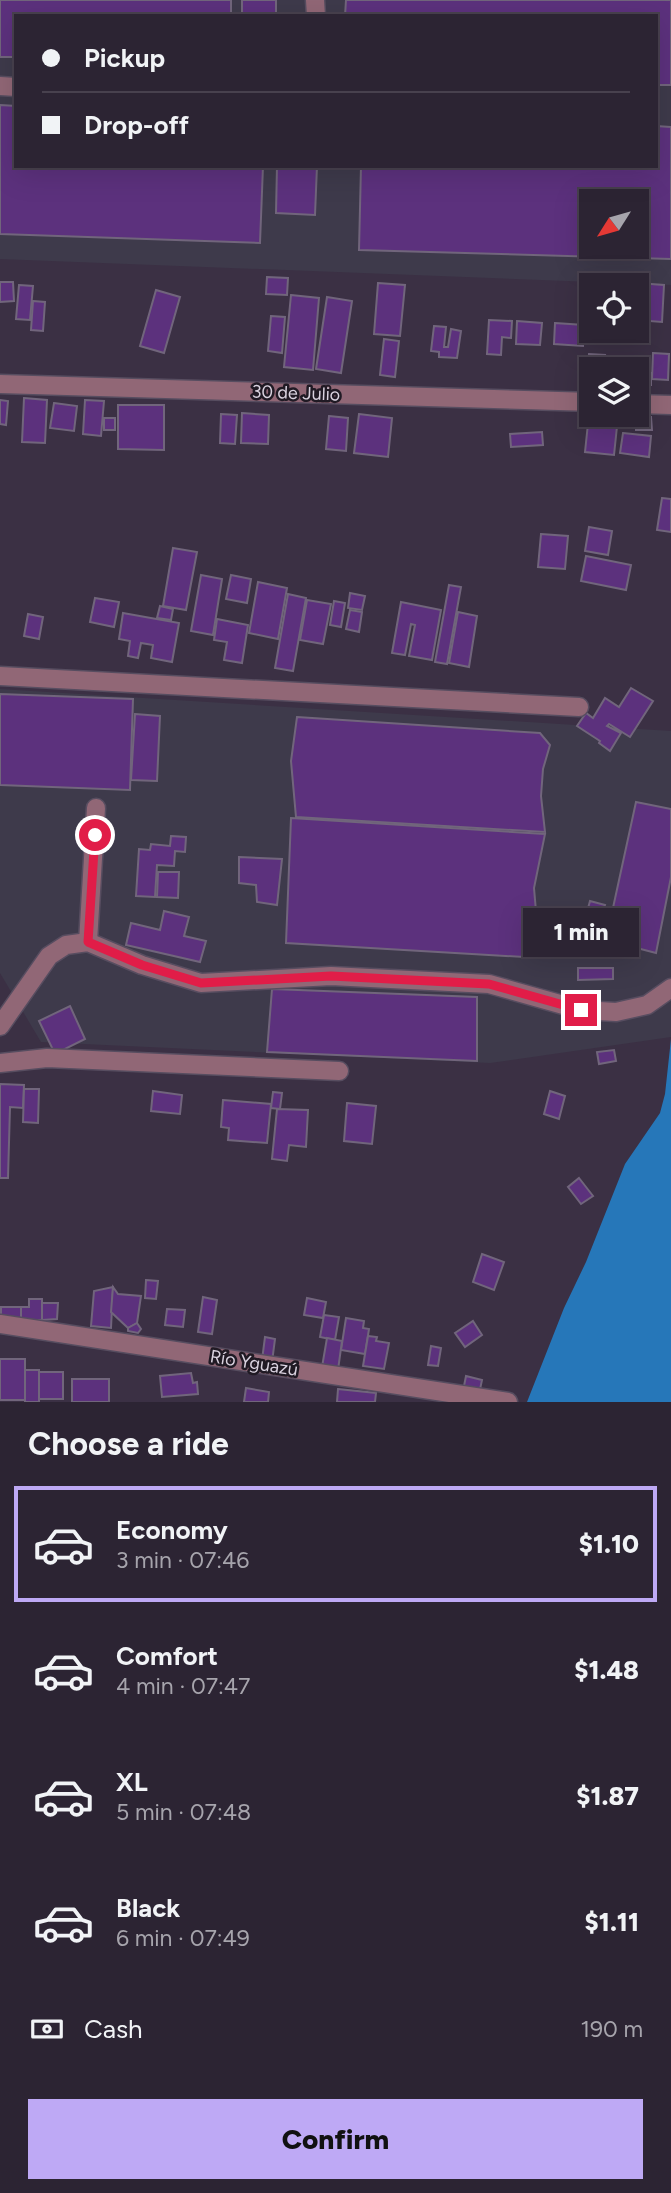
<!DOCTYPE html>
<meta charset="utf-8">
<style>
body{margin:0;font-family:Figtree,sans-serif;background:#38303f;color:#f1f3f6;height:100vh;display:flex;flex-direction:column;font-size:26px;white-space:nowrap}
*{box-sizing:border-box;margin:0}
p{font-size:23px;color:#a6a4ac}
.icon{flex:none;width:38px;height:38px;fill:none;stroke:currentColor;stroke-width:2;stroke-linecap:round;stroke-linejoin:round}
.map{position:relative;height:1402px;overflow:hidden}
.drawer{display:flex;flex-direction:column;background:#2c2433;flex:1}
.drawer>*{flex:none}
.top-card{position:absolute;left:14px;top:14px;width:644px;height:154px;border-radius:0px;box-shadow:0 7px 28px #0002,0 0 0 2px #48414e;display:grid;align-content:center;height:154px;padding:0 28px;background:#2c2433}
.needle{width:46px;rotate:233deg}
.controls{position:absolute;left:579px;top:189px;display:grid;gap:14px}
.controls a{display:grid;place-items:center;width:70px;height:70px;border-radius:0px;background:#2c2433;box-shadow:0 7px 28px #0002,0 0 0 2px #48414e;font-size:35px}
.end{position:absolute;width:32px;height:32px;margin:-16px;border:9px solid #e11d48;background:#fff;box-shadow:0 0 0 4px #fff}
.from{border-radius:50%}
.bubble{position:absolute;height:49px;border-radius:0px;background:#2c2433;box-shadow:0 7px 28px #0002,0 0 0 2px #48414e;font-size:23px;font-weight:800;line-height:49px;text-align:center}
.top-card b{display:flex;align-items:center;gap:24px;height:66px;font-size:26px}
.top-card b+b{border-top:2px solid #48414e}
.top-card i{width:18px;height:18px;background:#f1f3f6}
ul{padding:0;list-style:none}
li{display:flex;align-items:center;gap:21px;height:116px;margin:0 14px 10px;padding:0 14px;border:4px solid transparent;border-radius:0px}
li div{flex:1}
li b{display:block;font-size:26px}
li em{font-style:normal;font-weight:800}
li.current{border-color:#bea9f5}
li>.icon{width:63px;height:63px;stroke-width:1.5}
h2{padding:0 28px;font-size:32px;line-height:84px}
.pay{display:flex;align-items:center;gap:18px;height:77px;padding:0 28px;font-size:26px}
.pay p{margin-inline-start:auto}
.primary-button{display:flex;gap:14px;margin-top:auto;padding:14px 28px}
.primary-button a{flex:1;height:80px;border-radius:0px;background:#bea9f5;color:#111;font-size:28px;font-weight:800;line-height:80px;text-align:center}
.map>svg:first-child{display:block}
.industrial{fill:#3e3a4b;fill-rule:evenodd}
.water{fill:#2677b9}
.building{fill:#5c317d;stroke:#71657c;stroke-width:2;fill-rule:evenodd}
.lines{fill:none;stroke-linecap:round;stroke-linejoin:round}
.minor-casing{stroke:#574d60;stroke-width:21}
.minor{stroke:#916776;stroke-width:18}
.route{stroke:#e11d48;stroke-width:9}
.labels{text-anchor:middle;stroke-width:5;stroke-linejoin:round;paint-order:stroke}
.street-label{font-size:18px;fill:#d9d2df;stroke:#201a24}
</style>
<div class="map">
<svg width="671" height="1402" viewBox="0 0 671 1402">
<rect width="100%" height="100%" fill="#3b3044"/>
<g class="industrial">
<path d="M 0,0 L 671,0 L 671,285 L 0,259 ZM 16,16 L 656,16 L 656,166 L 16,166 ZM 592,201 L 637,201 L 637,247 L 592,247 Z"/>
<polygon points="0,689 671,731 671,1037 490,1063 41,1042 0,973"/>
</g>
<polygon class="water" points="671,1039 671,1402 527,1402 564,1308 586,1262 625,1164 660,1113 665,1094"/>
<g class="building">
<polygon points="0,0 231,0 231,16 16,16 16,57 0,57"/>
<rect x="242" y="0" width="34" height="16"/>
<polygon points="346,0 671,0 671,85 656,85 656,16 345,16"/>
<polygon points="0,105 16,106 16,166 263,166 260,243 0,234"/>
<path d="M 656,126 L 671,127 L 671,259 L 359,250 L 361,166 L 656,166 ZM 592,201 L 637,201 L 637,247 L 592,247 Z"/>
<polygon points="277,166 317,166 315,215 276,213"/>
<polygon points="267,277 288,278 287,295 266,294"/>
<polygon points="591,280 611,282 611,285 592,285 592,301 589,301"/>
<polygon points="0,282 13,282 14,301 0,302"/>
<polygon points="378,283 405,285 400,336 374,334"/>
<polygon points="637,283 664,285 662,322 637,320"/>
<polygon points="19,285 33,286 30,320 16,319"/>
<polygon points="156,290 180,297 164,353 140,346"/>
<polygon points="291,295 319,298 313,370 284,367"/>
<polygon points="327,297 352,301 341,373 316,369"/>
<polygon points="33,301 45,302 43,331 31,330"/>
<polygon points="271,316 285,317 282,353 268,351"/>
<polygon points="489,320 512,321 511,338 502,337 501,355 487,354"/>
<polygon points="517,321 542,323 540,345 516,344"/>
<polygon points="555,323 584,325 583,346 554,344"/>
<polygon points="434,326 446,327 444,347 448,347 451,329 461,331 457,358 439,357 439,352 431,351"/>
<polygon points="384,339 399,341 395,377 380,375"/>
<polygon points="653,353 669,354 668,380 652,379"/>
<polygon points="589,354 605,355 603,369 592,369 592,383 587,383"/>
<polygon points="606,356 620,357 619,369 605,369"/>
<rect x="637" y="373" width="14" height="12"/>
<polygon points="24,398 47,400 45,443 22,442"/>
<polygon points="0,400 8,401 6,425 0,424"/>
<polygon points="85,400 104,401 101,436 83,434"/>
<polygon points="54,403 77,406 74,431 50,428"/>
<polygon points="118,405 164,405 164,450 118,449"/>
<polygon points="242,413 269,415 268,444 241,443"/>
<polygon points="221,414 237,415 235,444 220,443"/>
<polygon points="359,414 392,418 388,457 354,453"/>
<polygon points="589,414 618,417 614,455 585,452"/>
<polygon points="329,416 348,418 346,451 326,449"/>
<polygon points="636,417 651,417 652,430 636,430"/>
<rect x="104" y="418" width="11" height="12"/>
<polygon points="542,432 543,445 511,447 510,434"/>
<polygon points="623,433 651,436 649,457 620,453"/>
<polygon points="662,498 671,499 671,532 657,530"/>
<polygon points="589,527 612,531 608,555 585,551"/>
<polygon points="541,534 568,536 565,569 538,567"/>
<polygon points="173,548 197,552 186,610 163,606"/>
<polygon points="586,556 631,565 626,590 581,581"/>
<polygon points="201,575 222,579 213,635 191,631"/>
<polygon points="231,575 251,579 247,603 226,599"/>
<polygon points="258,582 287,588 278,639 249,633"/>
<polygon points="449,585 461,587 447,664 435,662"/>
<polygon points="350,593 365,596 362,610 348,608"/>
<polygon points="288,594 306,598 293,671 275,668"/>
<polygon points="95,598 119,602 114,627 90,622"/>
<polygon points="307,600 331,604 323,644 300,640"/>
<polygon points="334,601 345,603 341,627 330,625"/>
<polygon points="401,602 441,610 432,660 409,656 415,625 411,624 405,655 392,653"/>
<polygon points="160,606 173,609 171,620 157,618"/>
<polygon points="350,610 362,612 359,632 346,629"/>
<polygon points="458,612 477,616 469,667 449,663"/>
<polygon points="123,613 179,623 172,662 151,658 153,645 141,643 138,658 128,656 130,641 119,639"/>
<polygon points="28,614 43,617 39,639 24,636"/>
<polygon points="217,619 248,625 242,663 224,660 227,642 214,640"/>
<polygon points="631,688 653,701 630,737 609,724 607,726 621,733 610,751 599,743 600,741 577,726 586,713 593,718 605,698 619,707"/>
<polygon points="0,694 133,699 130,790 0,785"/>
<polygon points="135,714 160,716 157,781 131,780"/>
<polygon points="297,717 540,733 550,745 543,769 541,796 545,832 296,817 291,761"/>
<polygon points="636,802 671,809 671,877 656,953 606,940"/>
<polygon points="291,818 545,834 534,888 540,958 286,943"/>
<polygon points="171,836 186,837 185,852 175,851 174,866 157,865 155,897 136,896 139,849 150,850 151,844 170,846"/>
<polygon points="239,857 282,859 277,905 257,902 256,885 239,883"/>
<polygon points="158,872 179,872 178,898 157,897"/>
<polygon points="590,901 605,905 596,936 592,936 587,955 576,952"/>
<polygon points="164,911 189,917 184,936 206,941 200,962 126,945 131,923 160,930"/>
<polygon points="578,968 613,968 613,979 578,980"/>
<polygon points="272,989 477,997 477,1061 267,1052"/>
<polygon points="70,1006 85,1039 55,1054 39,1021"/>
<polygon points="614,1050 616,1061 599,1064 597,1052"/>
<polygon points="0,1084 24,1085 23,1108 10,1107 8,1178 0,1178"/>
<polygon points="24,1089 39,1089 38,1123 23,1122"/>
<polygon points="153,1091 182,1095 180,1114 151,1111"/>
<polygon points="550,1091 565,1096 559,1119 544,1114"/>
<polygon points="273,1092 282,1093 280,1109 271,1108"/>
<polygon points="223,1100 271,1104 267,1143 228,1140 229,1128 221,1127"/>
<polygon points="347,1103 376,1106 372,1144 344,1141"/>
<polygon points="277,1109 308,1110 306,1147 289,1145 287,1161 272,1159"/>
<polygon points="579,1178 593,1196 581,1204 568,1187"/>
<polygon points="482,1254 504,1262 494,1290 473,1282"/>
<polygon points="146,1280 158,1281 156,1299 145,1298"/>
<polygon points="113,1287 111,1328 91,1326 94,1291"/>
<polygon points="113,1287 118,1294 141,1296 137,1323 128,1328 111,1312"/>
<polygon points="203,1297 217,1300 212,1334 198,1332"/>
<polygon points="307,1298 326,1302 323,1318 304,1315"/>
<polygon points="29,1299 42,1299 42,1320 21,1320 21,1307 29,1307"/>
<polygon points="42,1303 58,1303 57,1319 42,1320"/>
<rect x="1" y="1307" width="20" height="13"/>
<polygon points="167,1309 185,1310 183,1327 165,1325"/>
<polygon points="324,1315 339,1317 335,1340 320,1337"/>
<polygon points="346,1318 364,1321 363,1328 369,1329 365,1354 341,1350"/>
<polygon points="473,1321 482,1335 465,1347 455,1333"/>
<polygon points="137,1323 141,1329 138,1333 128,1331 128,1328"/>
<polygon points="368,1336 377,1337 376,1341 389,1343 384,1369 363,1366"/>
<polygon points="265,1337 275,1339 272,1362 262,1360"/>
<polygon points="327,1338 342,1341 338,1370 322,1367"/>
<polygon points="431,1346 441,1348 438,1366 428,1365"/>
<rect x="0" y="1359" width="25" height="41"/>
<rect x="25" y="1370" width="14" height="32"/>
<rect x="39" y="1372" width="24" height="27"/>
<polygon points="191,1373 193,1383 197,1382 198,1394 162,1397 160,1376"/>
<polygon points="466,1376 482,1380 479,1394 463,1391"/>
<rect x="72" y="1379" width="37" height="23"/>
<polygon points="246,1388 269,1392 268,1402 244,1402"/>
<polygon points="338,1389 376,1393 375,1402 337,1402"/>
</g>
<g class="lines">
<defs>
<g id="minor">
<polyline points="315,0 316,16"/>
<polyline points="0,86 16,87"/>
<polyline points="0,384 592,402"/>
<polyline points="637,404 671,405"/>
<polyline points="0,676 579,707"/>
<polyline points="88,942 96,808"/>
<polyline points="0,1026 49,956 66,945 88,942 142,965 201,983 331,976 489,984 581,1010 616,1012 647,1005 671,988"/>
<polyline points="0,1063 47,1058 339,1071"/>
<polyline points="0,1324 508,1402"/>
</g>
</defs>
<use href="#minor" class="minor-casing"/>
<use href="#minor" class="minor"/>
</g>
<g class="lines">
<polyline class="route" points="95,835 88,942 142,965 201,983 331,976 489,984 581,1010"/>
</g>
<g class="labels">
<g class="street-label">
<text transform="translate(296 393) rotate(2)" y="6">30 de Julio</text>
<text transform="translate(254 1363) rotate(9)" y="6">Río Yguazú</text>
</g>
</g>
</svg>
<div class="controls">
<a><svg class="needle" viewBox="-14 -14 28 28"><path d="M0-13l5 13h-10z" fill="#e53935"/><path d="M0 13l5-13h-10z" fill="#a6a4ac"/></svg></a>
<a><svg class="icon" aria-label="locate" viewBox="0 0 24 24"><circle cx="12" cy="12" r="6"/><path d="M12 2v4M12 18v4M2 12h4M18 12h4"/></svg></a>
<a><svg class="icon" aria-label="layers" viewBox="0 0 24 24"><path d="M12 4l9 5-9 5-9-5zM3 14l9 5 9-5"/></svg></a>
</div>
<i class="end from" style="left:95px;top:835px"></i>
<i class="end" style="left:581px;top:1010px"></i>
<div class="bubble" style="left:523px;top:908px;width:116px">1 min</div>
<div class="top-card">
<b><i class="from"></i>Pickup</b>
<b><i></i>Drop-off</b>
</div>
</div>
<section class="drawer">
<h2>Choose a ride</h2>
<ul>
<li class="current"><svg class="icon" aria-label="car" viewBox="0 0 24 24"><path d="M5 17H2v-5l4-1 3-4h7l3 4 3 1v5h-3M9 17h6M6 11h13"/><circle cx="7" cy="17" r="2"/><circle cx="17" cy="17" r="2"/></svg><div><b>Economy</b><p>3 min · 07:46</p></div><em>$1.10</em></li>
<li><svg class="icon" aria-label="car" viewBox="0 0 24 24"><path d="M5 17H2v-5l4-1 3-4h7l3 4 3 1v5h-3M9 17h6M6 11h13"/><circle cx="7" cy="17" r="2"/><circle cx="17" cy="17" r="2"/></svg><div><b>Comfort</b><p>4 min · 07:47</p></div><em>$1.48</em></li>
<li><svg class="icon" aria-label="car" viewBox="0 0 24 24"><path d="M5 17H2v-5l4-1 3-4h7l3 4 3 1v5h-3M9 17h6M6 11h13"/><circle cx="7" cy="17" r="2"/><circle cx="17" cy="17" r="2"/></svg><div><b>XL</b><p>5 min · 07:48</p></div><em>$1.87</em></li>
<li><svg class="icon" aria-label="car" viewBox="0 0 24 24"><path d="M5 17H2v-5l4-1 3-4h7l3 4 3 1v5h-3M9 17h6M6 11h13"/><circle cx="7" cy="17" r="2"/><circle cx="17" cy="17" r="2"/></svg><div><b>Black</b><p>6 min · 07:49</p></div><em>$1.11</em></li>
</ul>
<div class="pay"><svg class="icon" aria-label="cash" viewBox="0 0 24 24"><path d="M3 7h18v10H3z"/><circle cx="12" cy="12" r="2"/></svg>Cash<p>190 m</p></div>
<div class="primary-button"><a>Confirm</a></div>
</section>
